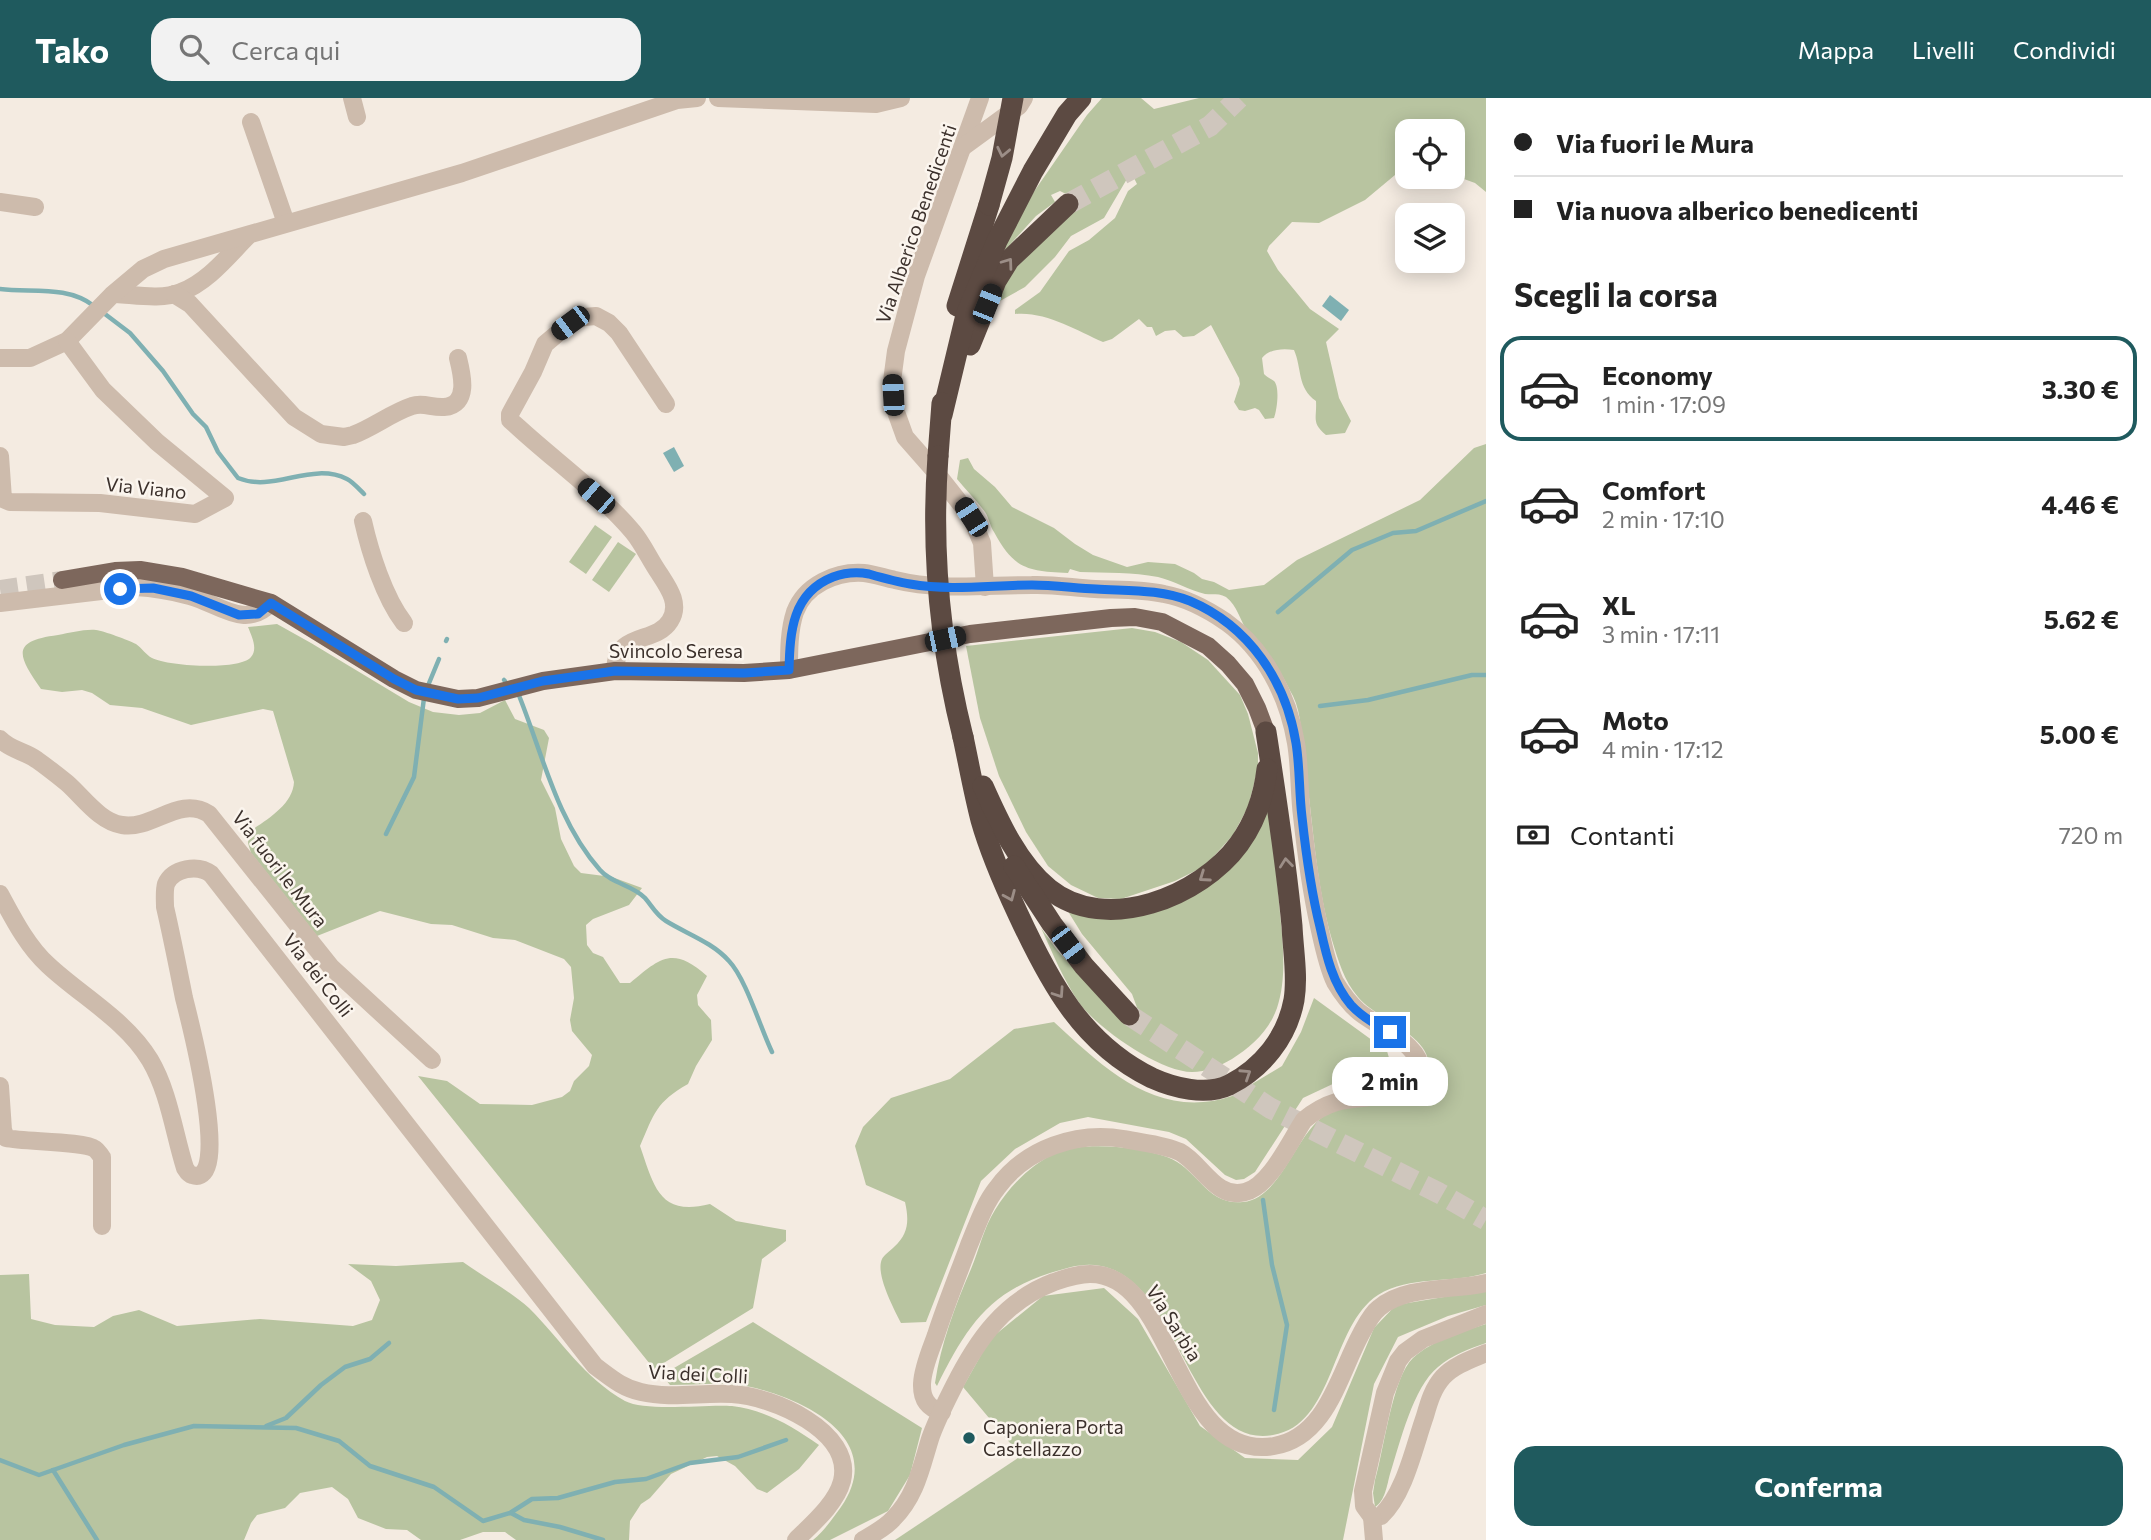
<!DOCTYPE html>
<html lang="it">
<meta charset="utf-8">
<style>
body{margin:0;font-family:Commissioner,sans-serif;background:#f2f2f2;color:#222;height:100vh;display:flex;flex-direction:column;font-size:26px;white-space:nowrap}
*{box-sizing:border-box;margin:0}
p{font-size:23px;color:#767676}
.icon{flex:none;width:38px;height:38px;fill:none;stroke:currentColor;stroke-width:2;stroke-linecap:round;stroke-linejoin:round}
.map{position:relative;flex:1;overflow:hidden}
.side{display:flex;flex-direction:column;background:#fff;width:665px}
.side>*{flex:none}
.guide{display:grid;align-content:center;height:154px;padding:0 28px;background:#fff}
.buttons{position:absolute;left:1395px;top:21px;display:grid;gap:14px}
.buttons a{display:grid;place-items:center;width:70px;height:70px;border-radius:14px;background:#fff;box-shadow:0 4px 18px #0003;font-size:35px}
.end{position:absolute;width:32px;height:32px;margin:-16px;border:9px solid #1a73e8;background:#fff;box-shadow:0 0 0 4px #fff}
.from{border-radius:50%}
.bubble{position:absolute;height:49px;border-radius:21px;background:#fff;box-shadow:0 4px 18px #0003;font-size:23px;font-weight:700;line-height:49px;text-align:center}
.car{position:absolute;width:21px;height:42px;margin:-21px -10px;border-radius:9px;box-shadow:0 0 5px 2px #0007;background:linear-gradient(#222 24%,#8ab4d8 0 40%,#222 0 76%,#8ab4d8 0 86%,#222 0)}
.guide b{display:flex;align-items:center;gap:24px;height:66px;font-size:26px}
.guide b+b{border-top:2px solid #e0e0e0}
.guide i{width:18px;height:18px;background:#222}
ul{padding:0;list-style:none}
li{display:flex;align-items:center;gap:21px;height:105px;margin:0 14px 10px;padding:0 14px;border:4px solid transparent;border-radius:21px}
li div{flex:1}
li b{display:block;font-size:26px}
li em{font-style:normal;font-weight:700}
li.on{border-color:#1f5a5e}
li>.icon{width:63px;height:63px;stroke-width:1.5}
h2{padding:0 28px;font-size:32px;line-height:84px}
.pay{display:flex;align-items:center;gap:18px;height:77px;padding:0 28px;font-size:26px}
.pay p{margin-inline-start:auto}
.cta{display:flex;gap:14px;margin-top:auto;padding:14px 28px}
.cta a{flex:1;height:80px;border-radius:21px;background:#1f5a5e;color:#fff;font-size:28px;font-weight:700;line-height:80px;text-align:center}
header{display:flex;align-items:center;gap:42px;box-sizing:border-box;height:98px;padding:0 35px;background:#1f5a5e;color:#fff}
header strong{font-size:33px}
nav{display:flex;gap:38px;margin-inline-start:auto;font-size:24px}
.search{width:490px;height:63px;background:#f2f2f2;display:flex;align-items:center;gap:18px;box-sizing:border-box;padding:0 24px;border-radius:21px;color:#767676;font-size:26px}
main{display:flex;flex:1;min-height:0}
.map>svg:first-child{display:block}
.green{fill:#b8c4a0}
.water{fill:#7fb0b2}
.lines{fill:none;stroke-linecap:round;stroke-linejoin:round}
.stream{stroke:#7fb0b2;stroke-width:4.5}
.major-tunnel{stroke:#cfc6bd;stroke-width:18;stroke-dasharray:18 9;stroke-linecap:butt}
.highway-tunnel{stroke:#cfc6bd;stroke-width:21;stroke-dasharray:21 10;stroke-linecap:butt}
.minor{stroke:#cdbbac;stroke-width:18}
.major{stroke:#7d675c;stroke-width:18}
.highway{stroke:#5c4a42;stroke-width:21}
.highway-bridge{stroke:#5c4a42;stroke-width:21}
.oneway{stroke:#9c8e87}
.route{stroke:#1a73e8;stroke-width:9}
.poi-dot{fill:#1f5a5e;stroke:#fbf5ee;stroke-width:2.5}
.labels{text-anchor:middle;stroke-width:5;stroke-linejoin:round;paint-order:stroke}
.street-label{font-size:19px;fill:#3b302b;stroke:#fbf5ee}
.poi-label{font-size:19px;fill:#3b302b;stroke:#fbf5ee;text-anchor:start}
</style>
<header>
<strong>Tako</strong>
<div class="search"><svg class="icon" aria-label="search" viewBox="0 0 24 24"><circle cx="10" cy="10" r="6"/><path d="M15 15l6 6"/></svg>Cerca qui</div>
<nav><a>Mappa</a><a>Livelli</a><a>Condividi</a></nav>
</header>
<main>
<div class="map">
<svg width="1486" height="1442" viewBox="0 0 1486 1442">
<rect width="100%" height="100%" fill="#f4ebe1"/>
<g class="green">
<path d="M 1102,0 L 1141,0 L 1154,11 L 1199,0 L 1486,0 L 1486,94 L 1475,85 L 1453,77 L 1452,33 L 1407,33 L 1407,67 L 1365,102 L 1319,125 L 1292,124 L 1269,148 L 1267,153 L 1278,172 L 1310,211 L 1339,231 L 1326,244 L 1339,300 L 1351,323 L 1345,335 L 1326,337 C 1311,325 1317,320 1316,303 C 1297,290 1302,270 1294,252 C 1283,250 1269,251 1262,260 L 1264,276 C 1267,279 1271,281 1274,283 C 1280,289 1277,312 1274,320 L 1265,321 L 1259,312 L 1255,310 L 1245,313 L 1239,312 L 1234,304 L 1240,286 L 1239,280 L 1211,227 L 1194,238 L 1183,239 L 1175,232 L 1165,233 L 1156,238 L 1152,229 L 1147,229 L 1139,221 L 1112,241 L 1103,244 C 1076,232 1045,213 1015,216 L 1015,212 L 1040,194 L 1069,153 L 1089,142 L 1115,120 L 1128,93 L 1137,86 L 1131,74 L 1104,120 L 1071,138 L 1055,159 L 1025,189 L 991,208 L 1004,182 L 1073,112 L 1074,100 L 1060,93 L 1051,97 L 1055,104 L 1036,118 L 1005,152 L 1004,149 L 1033,95 L 1087,17 Z"/>
<path d="M 1486,346 L 1486,1175 C 1451,1186 1410,1177 1378,1197 C 1330,1228 1335,1327 1273,1337 C 1189,1352 1181,1183 1101,1168 C 1083,1164 1067,1170 1050,1175 C 987,1195 965,1232 937,1288 L 935,1285 C 941,1245 955,1208 971,1171 C 979,1152 984,1129 995,1112 C 1009,1089 1031,1066 1056,1055 C 1085,1043 1138,1049 1167,1059 C 1198,1070 1206,1108 1243,1104 C 1283,1100 1296,1031 1329,1015 C 1358,1000 1427,1017 1429,971 C 1431,936 1379,924 1358,899 C 1344,883 1338,862 1332,842 C 1315,782 1313,721 1304,660 C 1301,640 1302,616 1293,598 C 1284,581 1276,564 1263,550 C 1259,545 1252,540 1248,535 C 1241,524 1237,507 1226,499 C 1219,495 1212,497 1205,496 C 1189,492 1174,483 1158,479 C 1133,474 1106,475 1080,474 L 1070,471 L 1068,475 C 1027,473 1014,471 994,434 C 990,428 989,420 985,414 C 977,403 966,392 957,381 L 960,362 L 968,360 L 974,371 L 995,389 L 1012,409 L 1054,430 L 1075,446 L 1093,457 L 1127,469 L 1148,464 L 1175,466 L 1194,475 L 1202,481 L 1214,484 L 1229,492 L 1264,487 L 1297,462 L 1420,402 L 1474,350 Z"/>
<polygon points="595,427 612,439 586,476 569,464"/>
<polygon points="618,444 636,456 609,494 592,482"/>
<path d="M 277,526 L 311,545 L 409,604 L 433,614 L 459,617 L 480,615 L 505,602 L 515,621 L 544,632 L 549,640 L 541,682 L 555,710 L 561,741 L 574,768 L 581,775 L 612,779 L 642,790 L 629,807 L 593,821 L 586,827 L 587,847 L 593,855 L 603,859 L 620,885 L 630,885 C 661,859 673,848 707,878 L 697,897 L 698,907 L 711,922 L 712,942 L 696,968 L 688,986 C 656,1004 654,1016 640,1048 C 654,1088 659,1119 710,1106 L 736,1123 L 786,1132 L 786,1143 L 762,1161 L 753,1210 L 654,1271 L 418,978 L 447,983 L 480,1006 L 532,1007 L 562,999 L 570,993 L 574,983 L 589,968 L 592,957 L 572,933 L 570,922 L 574,900 L 571,869 L 564,861 L 515,842 L 493,840 L 452,827 L 431,826 L 380,813 L 317,838 L 251,755 L 248,745 L 249,734 C 266,722 293,707 294,684 L 273,613 L 263,611 L 191,627 L 142,610 L 110,607 L 92,595 L 82,592 L 62,594 L 41,591 C 17,557 11,543 58,537 C 70,535 84,531 96,532 C 104,533 128,542 136,546 C 142,550 146,557 152,560 C 167,568 240,573 251,559 C 258,551 252,539 248,529 Z"/>
<polygon points="1132,530 1155,534 1181,544 1208,562 1240,597 1248,616 1258,655 1258,670 1248,709 1233,737 1215,757 1201,770 1175,783 1121,801 1098,800 1071,787 1048,768 1026,734 999,678 980,620 966,548"/>
<path d="M 1270,709 C 1273,741 1276,772 1279,804 C 1282,839 1288,877 1277,910 C 1269,933 1251,949 1232,961 C 1220,968 1206,974 1192,974 C 1160,974 1099,931 1080,906 C 1064,883 1053,856 1041,830 L 1057,852 L 1115,917 L 1139,915 L 1132,896 L 1082,836 L 1061,802 L 1084,813 L 1192,793 Z"/>
<path d="M 1314,900 L 1387,953 L 1389,960 L 1385,970 L 1378,976 L 1337,984 L 1303,1000 L 1255,1074 L 1244,1081 L 1236,1082 L 1225,1077 L 1186,1041 L 1169,1034 L 1088,1019 L 1060,1025 L 1015,1051 L 981,1083 L 926,1224 L 901,1225 C 894,1211 875,1176 882,1161 C 884,1157 890,1153 894,1149 C 909,1136 909,1122 905,1104 L 866,1087 L 855,1048 L 863,1029 L 891,1000 L 950,981 L 1014,931 L 1054,924 C 1105,971 1158,1023 1232,998 L 1282,968 L 1301,934 Z"/>
<path d="M 463,1164 C 484,1179 510,1193 529,1210 C 561,1242 584,1280 625,1303 C 646,1314 706,1306 732,1308 C 765,1312 792,1328 819,1347 L 799,1371 L 767,1395 L 757,1391 L 735,1368 L 717,1358 L 707,1359 L 671,1376 L 650,1400 L 641,1406 L 630,1423 L 629,1442 L 516,1442 L 505,1434 L 483,1434 L 460,1442 L 421,1442 L 407,1432 L 386,1431 L 358,1420 L 348,1401 L 332,1389 L 300,1395 L 285,1410 L 257,1417 L 251,1425 L 244,1442 L 0,1442 L 0,1177 L 29,1176 L 31,1221 L 55,1227 L 94,1229 L 113,1218 L 139,1212 L 177,1228 L 260,1221 L 353,1228 L 372,1222 L 380,1202 L 371,1183 L 348,1166 L 396,1168 Z"/>
<polygon points="1104,1190 1138,1221 1200,1328 1245,1360 1298,1362 1332,1329 1374,1230 1396,1207 1486,1192 1486,1207 1448,1218 1398,1239 1374,1286 1343,1442 895,1442 1021,1358 963,1289 990,1241 1043,1198"/>
<path d="M 753,1224 L 922,1330 L 910,1377 L 888,1413 L 830,1442 L 813,1442 C 825,1432 832,1421 841,1409 C 887,1342 807,1302 751,1289 C 725,1283 696,1287 670,1287 L 662,1277 Z"/>
<path d="M 1486,1226 L 1486,1245 C 1469,1251 1452,1257 1438,1269 C 1413,1289 1400,1345 1390,1376 C 1387,1387 1385,1403 1375,1409 L 1373,1395 L 1375,1382 C 1384,1352 1392,1280 1413,1260 C 1433,1242 1461,1234 1486,1226 Z"/>
</g>
<g class="water">
<polygon points="1330,197 1349,212 1341,223 1322,208"/>
<polygon points="674,349 684,368 674,374 663,355"/>
</g>
<g class="lines">
<g class="stream">
<path d="M 0,191 C 31,195 67,187 94,208"/>
<path d="M 101,213 L 130,235 L 163,273 L 193,316 L 206,329 L 218,354 L 238,380 C 274,395 311,363 347,381 C 353,384 359,391 364,396"/>
<polyline points="1278,514 1352,452 1393,435 1416,433 1486,403"/>
<polyline points="446,543 447,541"/>
<polyline points="504,582 505,583"/>
<polyline points="427,590 439,561"/>
<path d="M 518,595 C 542,654 557,724 600,772 C 612,786 633,787 645,800 C 652,808 656,817 666,823 C 687,836 712,844 729,863 C 746,881 760,929 772,954"/>
<polyline points="1320,608 1368,602 1472,577 1486,577"/>
<polyline points="386,736 414,679 424,600"/>
<polyline points="1263,1102 1272,1167 1287,1227 1274,1312"/>
<polyline points="266,1328 286,1320 321,1287 345,1269 370,1261 389,1245"/>
<polyline points="0,1362 39,1377 124,1347 194,1328 296,1330 339,1343 370,1368 434,1389 483,1423 510,1415 532,1401 558,1400 615,1384 646,1381 690,1365 738,1359 786,1342"/>
<polyline points="53,1372 97,1442"/>
<polyline points="511,1415 524,1422 560,1429 603,1442"/>
</g>
<polyline class="major-tunnel" points="0,491 62,482"/>
<g class="highway-tunnel">
<polyline points="1068,106 1210,28 1239,0"/>
<polyline points="1129,917 1270,1010 1439,1095 1486,1122"/>
</g>
<g class="minor">
<polyline points="352,0 357,19"/>
<polyline points="718,0 876,6 901,0"/>
<polyline points="980,0 916,178 896,253 892,283 896,314 905,339 934,372 971,419 982,445 985,489"/>
<polyline points="251,24 286,125"/>
<polyline points="963,49 1019,8 1024,0"/>
<polyline points="0,104 35,109"/>
<path d="M 116,196 C 136,197 162,202 181,194 C 208,184 228,158 248,138"/>
<path d="M 174,196 L 190,206 L 294,319 L 321,336 L 344,339 L 353,337 C 374,329 391,315 412,308 C 423,304 432,310 444,309 C 470,307 462,276 458,260"/>
<polyline points="0,260 30,260 67,243 112,197 143,171 164,161 462,75 677,2 697,0"/>
<polyline points="0,358 3,401 10,404 100,405 195,416 225,400 157,344 103,292 67,243"/>
<path d="M 363,423 C 370,454 384,499 404,525"/>
<path d="M 0,505 L 135,489 C 154,490 172,493 190,498 C 219,506 245,532 271,505"/>
<path d="M 789,572 C 789,553 789,532 795,514 C 805,487 836,473 864,475 C 874,476 885,480 895,482 C 940,493 986,487 1032,487 C 1053,486 1074,490 1095,491 C 1118,492 1142,491 1164,496 C 1186,500 1207,511 1226,524 C 1265,552 1288,598 1296,645 C 1300,669 1299,694 1302,718 C 1306,755 1311,792 1319,828 C 1323,846 1327,867 1335,884 C 1341,894 1349,905 1358,913 C 1375,928 1429,949 1419,978 C 1416,985 1412,989 1405,993 C 1365,1005 1340,992 1304,1022 C 1290,1043 1270,1088 1245,1094 C 1216,1102 1202,1066 1180,1054 C 1163,1046 1143,1045 1124,1041 C 1077,1033 1026,1050 997,1090 C 984,1106 977,1128 969,1147 C 958,1177 946,1206 936,1237 C 928,1260 906,1304 942,1314"/>
<path d="M 615,573 C 616,532 655,547 670,523 C 681,506 668,489 659,475 C 650,462 643,446 633,434 C 602,397 555,363 519,330 L 510,322 L 510,316 L 533,274 L 545,246 L 570,225 L 584,219 L 596,218 L 609,225 L 619,235 L 666,306"/>
<path d="M 0,641 C 10,652 25,653 37,662 C 47,669 57,677 67,685 C 83,699 100,724 122,727 C 153,732 179,697 209,716 L 331,869 L 432,962"/>
<path d="M 0,796 C 13,820 27,848 48,867 C 81,898 126,922 150,962 C 169,994 174,1035 185,1070 C 187,1073 188,1076 192,1077 C 234,1091 188,916 184,900 C 178,870 172,839 165,809 C 165,802 164,793 166,786 C 173,770 198,766 211,776 L 595,1268 C 610,1279 622,1290 641,1294 C 671,1301 702,1294 732,1296 C 772,1298 854,1333 842,1383 C 836,1406 812,1426 796,1442"/>
<path d="M 0,988 L 3,1032 L 6,1040 C 24,1044 84,1043 95,1051 C 98,1053 100,1057 102,1059 L 102,1128"/>
<path d="M 1486,1216 L 1423,1241 L 1405,1254 L 1398,1263 L 1385,1295 L 1363,1393 L 1364,1408 L 1372,1419 L 1381,1418 C 1405,1395 1414,1349 1425,1318 C 1429,1304 1433,1290 1443,1279 C 1454,1267 1472,1261 1486,1255"/>
<polyline points="1372,1419 1374,1442"/>
<path d="M 863,1442 C 873,1436 885,1430 893,1421 C 916,1398 921,1370 930,1341 C 936,1323 946,1304 954,1288 C 977,1242 1004,1203 1054,1184 C 1066,1180 1077,1176 1090,1176 C 1175,1175 1174,1365 1274,1348 C 1327,1339 1339,1276 1361,1236 C 1366,1227 1371,1216 1379,1210 C 1406,1187 1453,1193 1486,1185"/>
</g>
<polyline class="major" points="62,482 115,473 140,472 182,479 271,505 394,581 416,592 458,601 478,600 543,583 615,573 744,575 789,572 970,536 1111,520 1135,519 1162,524 1208,548 1228,566 1245,586 1257,610 1266,634"/>
<g class="highway">
<polyline points="957,208 989,107"/>
<polyline points="970,247 996,183 1009,162 1068,106"/>
<polyline points="942,317 966,217 997,143 1033,73 1067,16 1081,0"/>
<polyline points="938,358 942,305"/>
<path d="M 963,639 C 969,667 974,695 981,722 C 990,754 1004,786 1018,816 C 1049,883 1082,946 1152,980 C 1174,990 1206,998 1229,987 C 1262,970 1287,940 1294,902 C 1298,878 1293,852 1292,828 C 1286,763 1276,699 1266,634"/>
<path d="M 983,688 C 999,724 1018,766 1049,791 C 1106,837 1201,798 1239,746 C 1255,724 1264,697 1267,671"/>
<polyline points="1014,768 1052,826 1084,868 1129,917"/>
</g>
<g class="highway-bridge">
<polyline points="989,107 1002,60 1013,0"/>
<path d="M 938,358 C 931,452 940,547 963,639"/>
</g>
</g>
<defs><path id="oneway-chevron" d="M-2-3.5L2.5 0L-2 3.5" fill="none" stroke-width="1.6" stroke-linecap="round" stroke-linejoin="round" transform="scale(1.75)"/></defs>
<g class="oneway">
<use href="#oneway-chevron" transform="translate(1003 54) rotate(102)"/>
<use href="#oneway-chevron" transform="translate(1008 165) rotate(-54)"/>
<use href="#oneway-chevron" transform="translate(1286 765) rotate(-96)"/>
<use href="#oneway-chevron" transform="translate(1204 779) rotate(145)"/>
<use href="#oneway-chevron" transform="translate(1010 798) rotate(67)"/>
<use href="#oneway-chevron" transform="translate(1059 895) rotate(56)"/>
<use href="#oneway-chevron" transform="translate(1246 976) rotate(-33)"/>
</g>
<g class="lines">
<path class="route" d="M 120,491 L 153,490 L 191,498 L 239,517 L 258,516 L 271,505 L 394,581 L 416,592 L 458,601 L 478,600 L 543,583 L 615,573 L 744,575 L 789,572 C 790,534 792,495 833,479 C 844,475 858,474 869,476 C 883,480 897,484 910,486 C 951,493 992,487 1032,487 C 1053,487 1075,490 1096,491 C 1127,493 1160,491 1190,503 C 1249,528 1286,583 1296,645 C 1300,670 1299,695 1302,719 C 1306,756 1311,793 1320,829 C 1326,856 1332,885 1351,907 C 1361,918 1376,927 1390,934"/>
</g>
<circle class="poi-dot" cx="969" cy="1340" r="7"/>
<g class="labels">
<g class="street-label">
<text transform="translate(916 126) rotate(-71)" y="7">Via Alberico Benedicenti</text>
<text transform="translate(146 390) rotate(6)" y="7">Via Viano</text>
<text x="676" y="560">Svincolo Seresa</text>
<text transform="translate(280 771) rotate(52)" y="7">Via fuori le Mura</text>
<text transform="translate(318 877) rotate(52)" y="7">Via dei Colli</text>
<text transform="translate(1174 1225) rotate(58)" y="7">Via Sarbia</text>
<text transform="translate(698 1276) rotate(3)" y="7">Via dei Colli</text>
</g>
<g class="poi-label">
<text x="983" y="1336">Caponiera Porta<tspan x="983" dy="22">Castellazzo</tspan></text>
</g>
</g>
</svg>
<div class="buttons">
<a><svg class="icon" aria-label="locate" viewBox="0 0 24 24"><circle cx="12" cy="12" r="6"/><path d="M12 2v4M12 18v4M2 12h4M18 12h4"/></svg></a>
<a><svg class="icon" aria-label="layers" viewBox="0 0 24 24"><path d="M12 4l9 5-9 5-9-5zM3 14l9 5 9-5"/></svg></a>
</div>
<i class="end from" style="left:120px;top:491px"></i>
<i class="end" style="left:1390px;top:934px"></i>
<div class="bubble" style="left:1332px;top:959px;width:116px">2 min</div>
<i class="car" style="left:987px;top:206px;rotate:22deg"></i>
<i class="car" style="left:570px;top:225px;rotate:233deg"></i>
<i class="car" style="left:893px;top:297px;rotate:357deg"></i>
<i class="car" style="left:596px;top:398px;rotate:311deg"></i>
<i class="car" style="left:971px;top:419px;rotate:327deg"></i>
<i class="car" style="left:945px;top:541px;rotate:78deg"></i>
<i class="car" style="left:1068px;top:847px;rotate:143deg"></i>
</div>
<section class="side">
<div class="guide">
<b><i class="from"></i>Via fuori le Mura</b>
<b><i></i>Via nuova alberico benedicenti</b>
</div>
<h2>Scegli la corsa</h2>
<ul>
<li class="on"><svg class="icon" aria-label="car" viewBox="0 0 24 24"><path d="M5 17H2v-5l4-1 3-4h7l3 4 3 1v5h-3M9 17h6M6 11h13"/><circle cx="7" cy="17" r="2"/><circle cx="17" cy="17" r="2"/></svg><div><b>Economy</b><p>1 min · 17:09</p></div><em>3.30 €</em></li>
<li><svg class="icon" aria-label="car" viewBox="0 0 24 24"><path d="M5 17H2v-5l4-1 3-4h7l3 4 3 1v5h-3M9 17h6M6 11h13"/><circle cx="7" cy="17" r="2"/><circle cx="17" cy="17" r="2"/></svg><div><b>Comfort</b><p>2 min · 17:10</p></div><em>4.46 €</em></li>
<li><svg class="icon" aria-label="car" viewBox="0 0 24 24"><path d="M5 17H2v-5l4-1 3-4h7l3 4 3 1v5h-3M9 17h6M6 11h13"/><circle cx="7" cy="17" r="2"/><circle cx="17" cy="17" r="2"/></svg><div><b>XL</b><p>3 min · 17:11</p></div><em>5.62 €</em></li>
<li><svg class="icon" aria-label="car" viewBox="0 0 24 24"><path d="M5 17H2v-5l4-1 3-4h7l3 4 3 1v5h-3M9 17h6M6 11h13"/><circle cx="7" cy="17" r="2"/><circle cx="17" cy="17" r="2"/></svg><div><b>Moto</b><p>4 min · 17:12</p></div><em>5.00 €</em></li>
</ul>
<div class="pay"><svg class="icon" aria-label="cash" viewBox="0 0 24 24"><path d="M3 7h18v10H3z"/><circle cx="12" cy="12" r="2"/></svg>Contanti<p>720 m</p></div>
<div class="cta"><a>Conferma</a></div>
</section>
</main>
